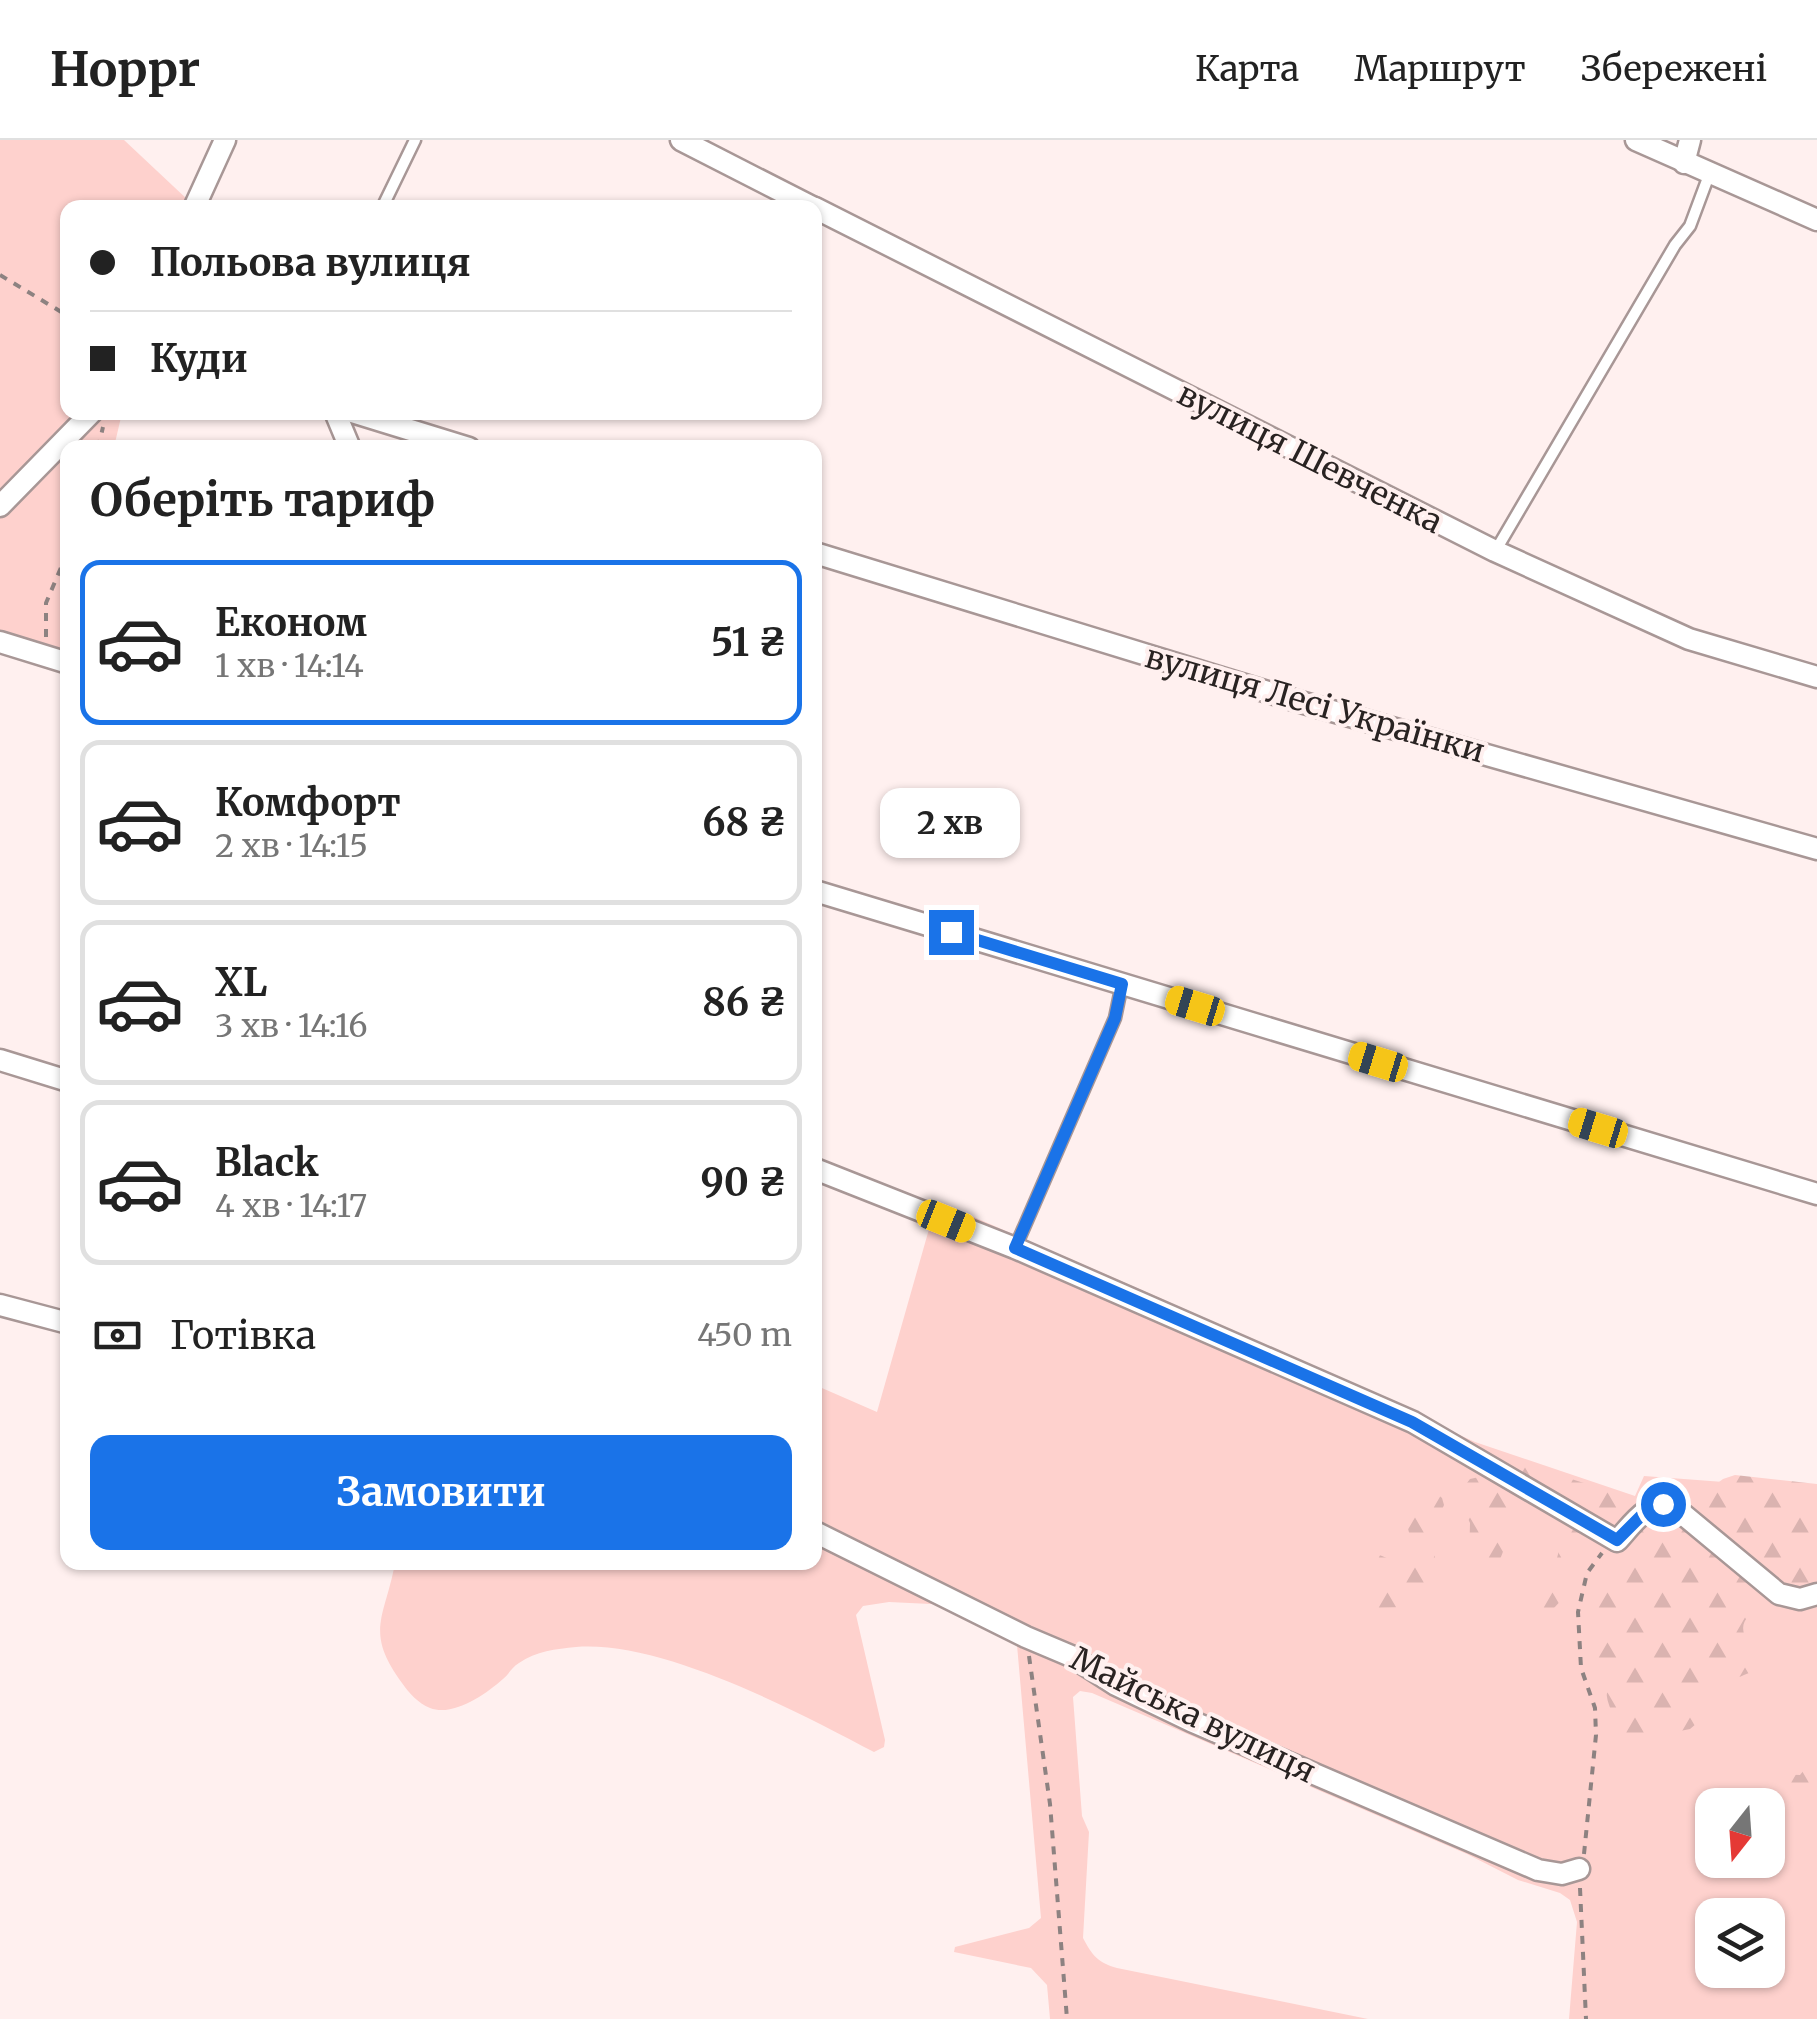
<!DOCTYPE html>
<html lang="uk">
<meta charset="utf-8">
<style>
body{margin:0;font-family:Merriweather,serif;background:#f2f2f2;color:#222;height:100vh;display:flex;flex-direction:column;font-size:38px;white-space:nowrap}
*{box-sizing:border-box;margin:0}
p{font-size:32px;color:#767676}
.icon{flex:none;width:55px;height:55px;fill:none;stroke:currentColor;stroke-width:2;stroke-linecap:round;stroke-linejoin:round}
.map{position:relative;flex:1;overflow:hidden}
.sheet{position:absolute;left:60px;top:300px;width:762px;height:1130px;display:flex;flex-direction:column;background:#fff;border-radius:20px;box-shadow:0 2px 8px #0004}
.sheet>*{flex:none}
.top-card{position:absolute;left:60px;top:60px;width:762px;height:220px;border-radius:20px;box-shadow:0 2px 8px #0004;display:grid;align-content:center;height:220px;padding:0 30px;background:#fff}
.needle{width:65px;rotate:197deg}
.controls{position:absolute;left:1695px;top:1648px;display:grid;gap:20px}
.controls a{display:grid;place-items:center;width:90px;height:90px;border-radius:20px;background:#fff;box-shadow:0 2px 8px #0004;font-size:50px}
.end{position:absolute;width:45px;height:45px;margin:-22px;border:12px solid #1a73e8;background:#fff;box-shadow:0 0 0 5px #fff}
.from{border-radius:50%}
.bubble{position:absolute;height:70px;border-radius:20px;background:#fff;box-shadow:0 2px 8px #0004;font-size:32px;font-weight:700;line-height:70px;text-align:center}
.car{position:absolute;width:30px;height:60px;margin:-30px -15px;border-radius:12px;box-shadow:0 0 8px 2px #0007;background:linear-gradient(#f5c518 24%,#345 0 40%,#f5c518 0 76%,#345 0 86%,#f5c518 0)}
.top-card b{display:flex;align-items:center;gap:35px;height:95px;font-size:38px}
.top-card b+b{border-top:2px solid #e0e0e0}
.top-card i{width:25px;height:25px;background:#222}
ul{padding:0;list-style:none}
li{display:flex;align-items:center;gap:30px;height:165px;margin:0 20px 15px;padding:0 10px;border:5px solid #e0e0e0;border-radius:20px}
li div{flex:1}
li b{display:block;font-size:38px}
li em{font-style:normal;font-weight:700}
li.on{border-color:#1a73e8}
li>.icon{width:90px;height:90px;stroke-width:1.5}
h2{padding:0 30px;font-size:45px;line-height:120px}
.pay{display:flex;align-items:center;gap:25px;height:110px;padding:0 30px;font-size:38px}
.pay p{margin-inline-start:auto}
.action{display:flex;gap:20px;margin-top:auto;padding:20px 30px}
.action a{flex:1;height:115px;border-radius:20px;background:#1a73e8;color:#fff;font-size:40px;font-weight:700;line-height:115px;text-align:center}
header{display:flex;align-items:center;gap:60px;box-sizing:border-box;height:140px;padding:0 50px;background:#fff;border-bottom:2px solid #e0e0e0}
header strong{font-size:48px}
nav{display:flex;gap:55px;margin-inline-start:auto;font-size:35px}
.map>svg:first-child{display:block}
.grass{fill:#fed1cd;fill-rule:evenodd}
.forest{fill:url(#forest-firs)}
.lines{fill:none;stroke-linecap:round;stroke-linejoin:round}
.lane-casing{stroke:#a89796;stroke-width:15}
.street-casing{stroke:#a89796;stroke-width:25}
.path{stroke:#8d8281;stroke-width:4;stroke-dasharray:8 8;stroke-linecap:butt}
.lane{stroke:#fff;stroke-width:10}
.street{stroke:#fff;stroke-width:20}
.route{stroke:#1a73e8;stroke-width:12}
.labels{text-anchor:middle;stroke-width:8;stroke-linejoin:round;paint-order:stroke}
.street-label{font-size:32px;fill:#292322;stroke:#fff0ef}
</style>
<header>
<strong>Hoppr</strong>
<nav><a>Карта</a><a>Маршрут</a><a>Збережені</a></nav>
</header>
<div class="map">
<svg width="1817" height="1879" viewBox="0 0 1817 1879">
<defs>
<pattern id="forest-firs" width="22" height="20" patternUnits="userSpaceOnUse" patternTransform="scale(2.5)"><rect width="22" height="20" fill="#fed1cd"/><path d="M5 1l3.5 6h-7zM16 11l3.5 6h-7z" fill="#dab3b0"/></pattern>
</defs>
<rect width="100%" height="100%" fill="#fff0ef"/>
<g class="grass">
<polygon points="0,0 124,0 189,61 187,67 68,68 68,272 122,273 114,307 68,308 66,510 0,490"/>
<path d="M 937,1061 L 1153,1155 L 1475,1302 L 1635,1356 L 1644,1336 L 1817,1349 L 1817,1879 L 1569,1879 L 1577,1782 L 1570,1760 L 1560,1753 L 1518,1740 L 1467,1714 L 1092,1553 L 1080,1551 L 1073,1557 L 1082,1676 L 1089,1692 L 1083,1798 C 1092,1815 1098,1823 1117,1828 L 1368,1879 L 1050,1879 L 1047,1845 L 1031,1828 L 954,1812 L 955,1807 L 1029,1788 L 1041,1778 L 1017,1505 L 1013,1496 L 951,1465 L 889,1462 L 863,1466 L 856,1475 L 885,1600 L 884,1607 L 874,1612 C 798,1572 662,1500 576,1507 C 556,1509 536,1511 519,1523 C 512,1527 509,1534 503,1539 C 485,1555 453,1577 430,1568 C 418,1563 409,1553 402,1543 C 364,1491 385,1478 395,1423 L 815,1422 L 815,1245 L 877,1272 ZM 1712,1665 L 1768,1665 L 1768,1720 L 1712,1720 ZM 1712,1775 L 1768,1775 L 1768,1830 L 1712,1830 Z"/>
</g>
<g class="forest">
<polygon points="1525,1324 1624,1356 1636,1371 1624,1384 1614,1388 1520,1336"/>
<polygon points="1735,1335 1817,1344 1817,1444 1802,1450 1781,1447 1706,1386 1701,1376 1703,1354 1723,1339"/>
<path d="M 1479,1337 L 1507,1346 L 1518,1355 C 1519,1369 1514,1375 1509,1388 C 1503,1407 1505,1422 1486,1433 L 1474,1431 L 1469,1424 L 1470,1383 L 1460,1361 L 1460,1352 L 1470,1339 Z"/>
<path d="M 1434,1351 L 1442,1358 L 1444,1365 L 1432,1393 L 1435,1418 L 1426,1456 L 1408,1467 L 1378,1468 L 1373,1461 L 1375,1442 L 1364,1429 L 1371,1413 C 1387,1415 1397,1427 1413,1428 L 1416,1418 L 1407,1385 Z"/>
<path d="M 1650,1374 L 1671,1374 L 1689,1393 L 1718,1412 L 1751,1440 L 1756,1465 C 1751,1477 1740,1479 1744,1494 L 1758,1503 L 1761,1513 L 1758,1529 C 1752,1532 1723,1544 1717,1545 C 1712,1546 1706,1546 1700,1548 L 1696,1556 L 1696,1584 L 1690,1589 L 1665,1594 L 1646,1617 L 1624,1621 C 1605,1609 1615,1597 1613,1580 C 1613,1572 1608,1565 1607,1557 C 1606,1552 1608,1547 1607,1541 C 1605,1534 1599,1527 1596,1520 C 1587,1497 1586,1458 1600,1436 L 1619,1438 L 1620,1409 Z"/>
<polygon points="1568,1377 1584,1392 1566,1455 1554,1468 1551,1481 1545,1483 1538,1476 1547,1458 1549,1434 1557,1418"/>
<path d="M 1817,1614 L 1817,1659 C 1797,1664 1769,1664 1763,1641 L 1772,1634 L 1800,1635 Z"/>
</g>
<g class="lines">
<defs>
<g id="lane">
<polyline points="382,68 415,0"/>
<polyline points="1496,410 1675,105 1690,86 1709,35"/>
<polyline points="1015,1108 1115,878 1122,844"/>
</g>
<g id="street">
<polyline points="681,0 814,68"/>
<polyline points="1636,0 1817,80"/>
<polyline points="1684,23 1690,0"/>
<polyline points="194,68 225,0"/>
<polyline points="815,68 1495,411 1689,499 1817,537"/>
<polyline points="335,272 350,308"/>
<polyline points="352,272 469,308"/>
<polyline points="0,366 92,272"/>
<polyline points="815,413 1297,561 1817,709"/>
<polyline points="0,502 68,523"/>
<polyline points="815,751 1817,1054"/>
<polyline points="0,920 68,941"/>
<path d="M 815,1029 L 1015,1108 L 1413,1282 L 1617,1401 C 1633,1384 1646,1361 1673,1366 L 1779,1454 L 1800,1459 L 1817,1454"/>
<polyline points="0,1165 68,1183"/>
<polyline points="815,1392 1026,1497 1071,1516 1116,1545 1191,1581 1538,1730 1562,1734 1579,1729"/>
</g>
</defs>
<use href="#lane" class="lane-casing"/>
<use href="#street" class="street-casing"/>
<g class="path">
<polyline points="0,135 68,176"/>
<polyline points="98,308 103,287"/>
<polyline points="46,497 46,463 68,411"/>
<polyline points="1029,1516 1050,1664 1067,1879"/>
<polyline points="1584,1714 1596,1595 1595,1568 1581,1528 1578,1472 1587,1433 1602,1413"/>
<polyline points="1580,1748 1586,1879"/>
</g>
<use href="#lane" class="lane"/>
<use href="#street" class="street"/>
</g>
<g class="lines">
<polyline class="route" points="951,792 1122,844 1115,878 1015,1108 1412,1282 1617,1400 1648,1369 1663,1364"/>
</g>
<g class="labels">
<g class="street-label">
<text transform="translate(1310 318) rotate(27)" y="11">вулиця Шевченка</text>
<text transform="translate(1315 564) rotate(16)" y="11">вулиця Лесі Українки</text>
<text transform="translate(1193 1575) rotate(26)" y="11">Майська вулиця</text>
</g>
</g>
</svg>
<div class="controls">
<a><svg class="needle" viewBox="-14 -14 28 28"><path d="M0-13l5 13h-10z" fill="#e53935"/><path d="M0 13l5-13h-10z" fill="#767676"/></svg></a>
<a><svg class="icon" aria-label="layers" viewBox="0 0 24 24"><path d="M12 4l9 5-9 5-9-5zM3 14l9 5 9-5"/></svg></a>
</div>
<i class="end from" style="left:1663px;top:1364px"></i>
<i class="end" style="left:951px;top:792px"></i>
<div class="bubble" style="left:880px;top:648px;width:140px">2 хв</div>
<i class="car" style="left:1195px;top:866px;rotate:287deg"></i>
<i class="car" style="left:1378px;top:922px;rotate:287deg"></i>
<i class="car" style="left:1598px;top:988px;rotate:287deg"></i>
<i class="car" style="left:946px;top:1081px;rotate:112deg"></i>
<div class="top-card">
<b><i class="from"></i>Польова вулиця</b>
<b><i></i>Куди</b>
</div>
<section class="sheet">
<h2>Оберіть тариф</h2>
<ul>
<li class="on"><svg class="icon" aria-label="car" viewBox="0 0 24 24"><path d="M5 17H2v-5l4-1 3-4h7l3 4 3 1v5h-3M9 17h6M6 11h13"/><circle cx="7" cy="17" r="2"/><circle cx="17" cy="17" r="2"/></svg><div><b>Економ</b><p>1 хв · 14:14</p></div><em>51 ₴</em></li>
<li><svg class="icon" aria-label="car" viewBox="0 0 24 24"><path d="M5 17H2v-5l4-1 3-4h7l3 4 3 1v5h-3M9 17h6M6 11h13"/><circle cx="7" cy="17" r="2"/><circle cx="17" cy="17" r="2"/></svg><div><b>Комфорт</b><p>2 хв · 14:15</p></div><em>68 ₴</em></li>
<li><svg class="icon" aria-label="car" viewBox="0 0 24 24"><path d="M5 17H2v-5l4-1 3-4h7l3 4 3 1v5h-3M9 17h6M6 11h13"/><circle cx="7" cy="17" r="2"/><circle cx="17" cy="17" r="2"/></svg><div><b>XL</b><p>3 хв · 14:16</p></div><em>86 ₴</em></li>
<li><svg class="icon" aria-label="car" viewBox="0 0 24 24"><path d="M5 17H2v-5l4-1 3-4h7l3 4 3 1v5h-3M9 17h6M6 11h13"/><circle cx="7" cy="17" r="2"/><circle cx="17" cy="17" r="2"/></svg><div><b>Black</b><p>4 хв · 14:17</p></div><em>90 ₴</em></li>
</ul>
<div class="pay"><svg class="icon" aria-label="cash" viewBox="0 0 24 24"><path d="M3 7h18v10H3z"/><circle cx="12" cy="12" r="2"/></svg>Готівка<p>450 m</p></div>
<div class="action"><a>Замовити</a></div>
</section>
</div>
